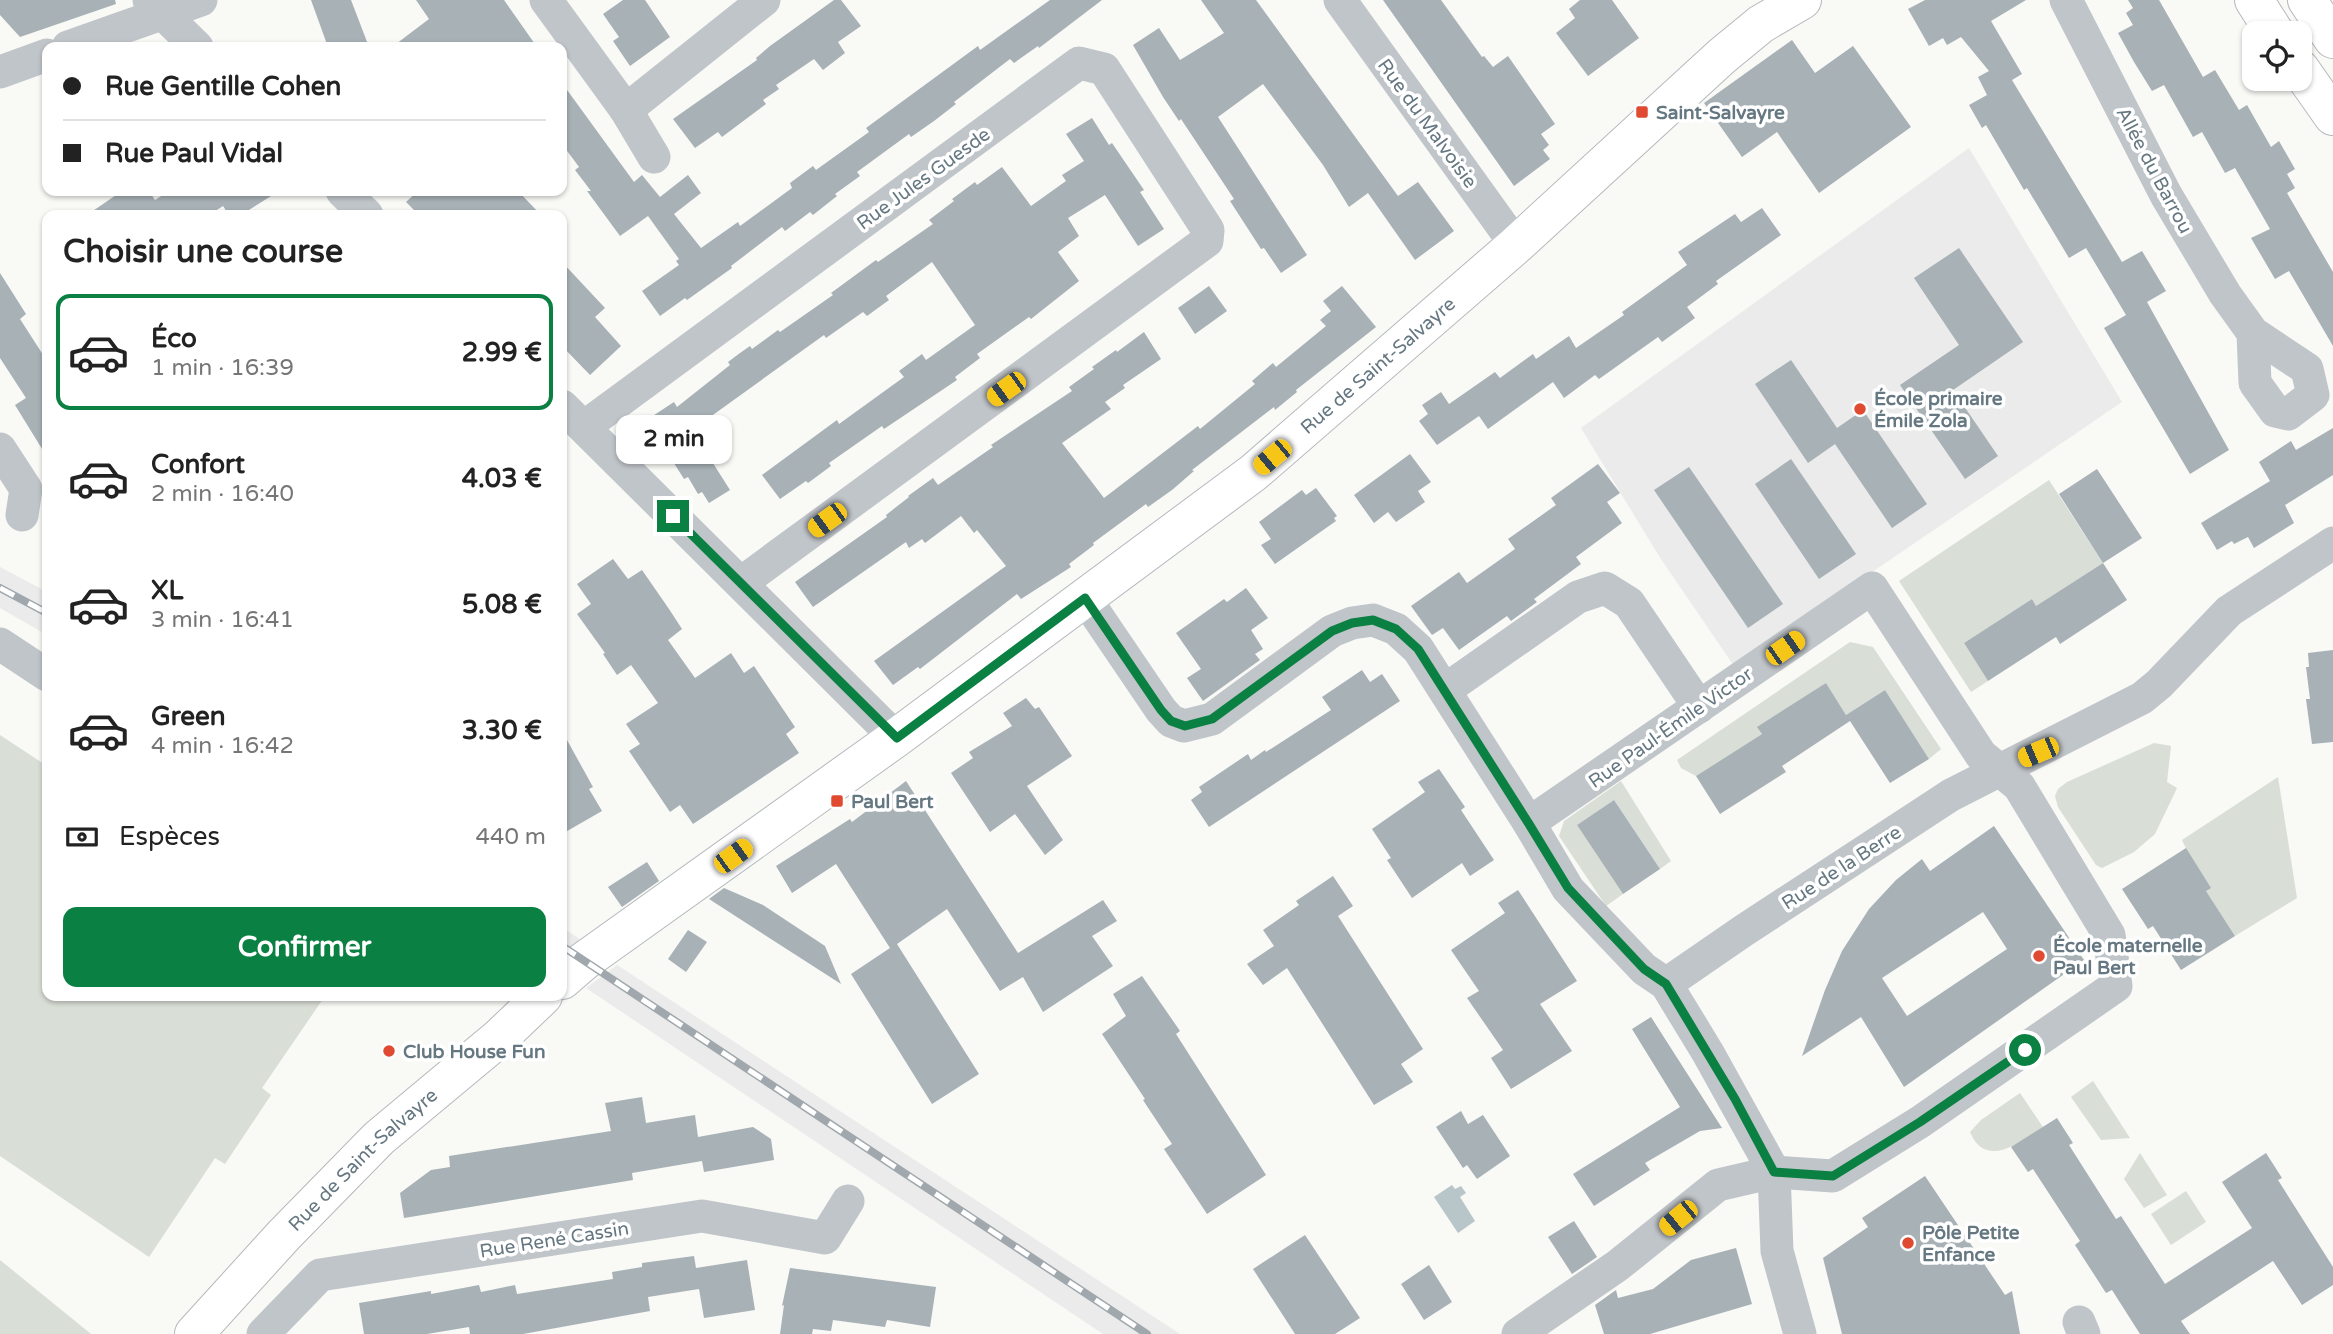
<!DOCTYPE html>
<html lang="fr">
<meta charset="utf-8">
<style>
body{margin:0;font-family:"Varela Round",sans-serif;background:#f2f2f2;color:#222;height:100vh;display:flex;flex-direction:column;font-size:26px;white-space:nowrap}
*{box-sizing:border-box;margin:0}
p{font-size:23px;color:#767676}
.icon{flex:none;width:38px;height:38px;fill:none;stroke:currentColor;stroke-width:2;stroke-linecap:round;stroke-linejoin:round}
.map{position:relative;flex:1;overflow:hidden}
.details{position:absolute;left:42px;top:210px;width:525px;height:791px;display:flex;flex-direction:column;background:#fff;border-radius:14px;box-shadow:0 2px 5px #0004}
.details>*{flex:none}
.hud{position:absolute;left:42px;top:42px;width:525px;height:154px;border-radius:14px;box-shadow:0 2px 5px #0004;display:grid;align-content:center;height:154px;padding:0 21px;background:#fff}
.fabs{position:absolute;left:2242px;top:21px;display:grid;gap:14px}
.fabs a{display:grid;place-items:center;width:70px;height:70px;border-radius:14px;background:#fff;box-shadow:0 2px 5px #0004;font-size:35px}
.end{position:absolute;width:32px;height:32px;margin:-16px;border:9px solid #0b8043;background:#fff;box-shadow:0 0 0 4px #fff}
.from{border-radius:50%}
.bubble{position:absolute;height:49px;border-radius:14px;background:#fff;box-shadow:0 2px 5px #0004;font-size:23px;font-weight:700;line-height:49px;text-align:center}
.car{position:absolute;width:21px;height:42px;margin:-21px -10px;border-radius:9px;box-shadow:0 0 5px 2px #0007;background:linear-gradient(#f5c518 24%,#345 0 40%,#f5c518 0 76%,#345 0 86%,#f5c518 0)}
.hud b{display:flex;align-items:center;gap:24px;height:66px;font-size:26px}
.hud b+b{border-top:2px solid #e0e0e0}
.hud i{width:18px;height:18px;background:#222}
ul{padding:0;list-style:none}
li{display:flex;align-items:center;gap:21px;height:116px;margin:0 14px 10px;padding:0 7px;border:4px solid transparent;border-radius:14px}
li div{flex:1}
li b{display:block;font-size:26px}
li em{font-style:normal;font-weight:700}
li.selected{border-color:#0b8043}
li>.icon{width:63px;height:63px;stroke-width:1.5}
h2{padding:0 21px;font-size:32px;line-height:84px}
.pay{display:flex;align-items:center;gap:18px;height:77px;padding:0 21px;font-size:26px}
.pay p{margin-inline-start:auto}
.cta{display:flex;gap:14px;margin-top:auto;padding:14px 21px}
.cta a{flex:1;height:80px;border-radius:14px;background:#0b8043;color:#fff;font-size:28px;font-weight:700;line-height:80px;text-align:center}
.map>svg:first-child{display:block}
.built{fill:#eaebea}
.green{fill:#d9ded6}
.water{fill:#b8c5c9}
.building{fill:#a7b1b6;fill-rule:evenodd}
.lines{fill:none;stroke-linecap:round;stroke-linejoin:round}
.secondary-casing{stroke:#b3b9bd;stroke-width:40}
.street{stroke:#c0c5c9;stroke-width:33}
.secondary{stroke:#fff;stroke-width:38}
.rail-casing{stroke:#a0a8ad;stroke-width:8}
.rail{stroke:#fff;stroke-width:5;stroke-dasharray:16;stroke-linecap:butt}
.route{stroke:#0b8043;stroke-width:9}
.poi-dot{fill:#df4a31;stroke:#fff;stroke-width:2.5}
.labels{text-anchor:middle;stroke-width:7;stroke-linejoin:round;paint-order:stroke}
.poi-label{font-size:19px;font-weight:bold;fill:#657781;stroke:#fff;text-anchor:start}
.street-label{font-size:19px;fill:#657781;stroke:#fff}
</style>
<div class="map">
<svg width="2333" height="1334" viewBox="0 0 2333 1334">
<rect width="100%" height="100%" fill="#f9f9f6"/>
<g class="built">
<polygon points="1969,148 2122,402 1734,666 1659,556 1581,428"/>
<polygon points="0,567 47,592 47,635 0,608"/>
<polygon points="562,927 581,940 562,954"/>
<polygon points="617,965 1180,1334 1103,1334 586,988"/>
</g>
<g class="green">
<polygon points="2049,480 2103,563 2036,606 2032,599 1964,643 1988,681 1971,692 1899,581"/>
<polygon points="1850,642 1873,647 1941,749 1929,759 1885,690 1846,715 1826,683 1762,734 1696,776 1681,768 1677,760"/>
<polygon points="0,735 47,766 47,996 325,996 262,1088 271,1095 225,1164 215,1158 149,1257 0,1156"/>
<polygon points="2154,743 2171,746 2167,782 2177,788 2155,834 2134,852 2102,868 2096,865 2058,807 2055,796 2058,789 2067,782"/>
<polygon points="2278,777 2297,898 2235,936 2206,891 2182,840"/>
<polygon points="1621,781 1671,861 1660,869 1614,800 1577,825 1623,894 1606,906 1559,836 1564,821"/>
<polygon points="2093,1081 2130,1138 2101,1140 2071,1097"/>
<path d="M 2020,1093 L 2043,1127 C 2020,1142 1986,1170 1970,1132 L 1981,1120 Z"/>
<polygon points="2140,1153 2167,1195 2144,1208 2124,1179"/>
<polygon points="2186,1191 2206,1222 2171,1245 2151,1214"/>
<polygon points="0,1260 91,1334 0,1334"/>
</g>
<polygon class="water" points="1452,1185 1455,1189 1461,1186 1466,1193 1460,1197 1475,1221 1458,1233 1434,1197"/>
<g class="building">
<polygon points="0,0 115,0 116,4 20,37 0,15"/>
<polygon points="311,0 351,0 369,47 328,47"/>
<polygon points="416,0 504,0 537,47 392,47 429,19"/>
<polygon points="623,0 645,0 670,37 630,66 613,41 619,37 603,14"/>
<polygon points="834,0 841,0 861,26 838,42 845,53 823,70 814,59 776,85 779,89 763,100 766,104 722,137 718,132 695,148 673,119 757,60 756,58 770,46"/>
<polygon points="1050,0 1102,0 1039,48 1038,46 1014,63 1010,59 954,102 956,104 934,121 911,137 909,134 857,172 860,176 835,194 837,196 813,215 810,212 785,231 782,227 731,266 732,268 687,300 685,298 660,316 642,291 679,265 676,261 679,259 648,216 620,236 587,191 591,191 575,170 579,167 562,144 562,83 634,182 642,175 660,197 688,175 701,193 674,214 701,248 738,222 740,226 792,188 790,183 813,166 816,170 869,132 866,128 978,46 980,50"/>
<polygon points="1201,0 1256,0 1398,196 1418,182 1454,231 1415,260 1368,193 1349,207 1323,165 1263,84 1218,117 1307,255 1281,273 1264,248 1261,249 1230,201 1234,199 1181,119 1179,121 1163,97 1133,45 1159,28 1180,60 1224,33"/>
<polygon points="1383,0 1441,0 1482,57 1484,56 1493,67 1508,56 1555,124 1541,134 1549,145 1543,150 1550,159 1514,186"/>
<polygon points="1580,0 1612,0 1639,38 1588,76 1556,33 1575,18 1569,9"/>
<polygon points="1925,0 2026,0 1991,21 2022,74 2012,80 2122,262 2142,251 2166,291 2147,302 2229,450 2190,474 2104,328 2126,315 2086,248 2069,258 2027,188 2024,190 1986,125 1982,128 1969,105 1987,95 1978,77 1989,71 1961,37 1947,45 1943,38 1929,46 1908,9"/>
<polygon points="2128,0 2159,0 2203,77 2215,70 2239,110 2247,105 2271,147 2279,141 2295,169 2287,174 2295,188 2287,193 2333,272 2333,346 2289,271 2275,279 2251,238 2270,229 2235,168 2225,173 2202,132 2193,137 2164,85 2152,91 2134,62 2118,33 2133,25 2126,13 2133,8"/>
<polygon points="1792,40 1815,73 1853,46 1911,127 1819,193 1777,132 1742,157 1704,103"/>
<polygon points="1092,118 1109,145 1112,143 1144,190 1140,192 1164,229 1138,246 1105,195 1068,218 1079,236 1058,252 1079,281 1031,319 1029,317 977,354 980,358 955,377 957,380 884,429 882,426 829,463 831,466 808,483 806,481 780,499 762,475 837,420 839,424 904,377 899,371 922,354 926,360 975,325 932,262 886,296 889,300 867,316 863,312 826,338 824,335 692,430 730,490 709,503 702,492 698,494 688,477 684,479 672,460 668,462 642,423 674,402 677,407 730,365 728,362 740,353 750,346 752,349 778,330 780,332 833,295 831,293 876,260 878,262 933,224 929,220 954,201 952,199 975,182 977,185 1002,167 1031,206 1066,181 1062,175 1084,161 1066,134"/>
<polygon points="122,191 149,191 155,200 169,191 279,191 241,215 229,215 223,206 209,215 87,215"/>
<polygon points="418,191 518,191 541,215 419,215 406,202"/>
<polygon points="1762,208 1781,235 1716,281 1718,284 1687,307 1695,318 1662,342 1658,337 1599,379 1595,375 1564,398 1553,382 1488,429 1479,416 1437,445 1419,421 1428,414 1422,405 1441,392 1449,404 1495,372 1500,378 1533,354 1536,359 1569,336 1576,348 1624,315 1622,312 1687,265 1678,252 1735,214 1741,222"/>
<polygon points="1959,248 2023,342 1953,390 1998,456 1965,479 1900,385 1959,345 1914,278"/>
<polygon points="562,262 605,308 595,317 621,346 590,375 562,346"/>
<polygon points="0,273 26,314 20,319 47,361 47,457 15,405 26,398 0,358"/>
<polygon points="1209,286 1227,311 1195,334 1178,308"/>
<polygon points="1342,286 1376,327 1296,390 1297,392 1275,410 1274,407 1192,470 1194,471 1172,490 1148,507 1146,504 1093,543 1094,545 1069,564 1071,567 1021,599 1017,594 920,669 918,667 893,685 874,661 1006,566 977,530 974,533 961,516 925,543 922,539 909,548 906,542 813,607 795,582 887,517 886,515 909,497 908,496 933,478 938,485 993,447 991,445 1072,391 1069,387 1094,369 1092,367 1116,350 1117,352 1144,332 1161,359 1123,385 1125,388 1105,402 1111,409 1062,443 1104,498 1198,426 1200,429 1255,384 1252,381 1273,363 1276,367 1326,326 1320,320 1331,311 1323,301"/>
<polygon points="1791,360 1837,428 1863,410 1927,504 1892,528 1835,444 1808,463 1755,384"/>
<polygon points="2333,428 2333,475 2285,505 2294,523 2254,548 2248,537 2234,544 2232,541 2217,550 2201,523 2270,481 2259,462 2291,441 2296,450"/>
<polygon points="1410,454 1431,482 1418,491 1425,502 1396,522 1388,512 1374,523 1354,495"/>
<polygon points="1791,459 1856,554 1819,579 1755,484"/>
<polygon points="1598,464 1620,493 1607,502 1622,523 1576,557 1581,564 1534,599 1537,602 1511,621 1507,616 1459,650 1443,628 1432,635 1411,606 1459,572 1467,583 1515,549 1508,539 1556,505 1551,498"/>
<polygon points="1689,467 1783,604 1748,628 1654,490"/>
<polygon points="2097,469 2142,538 2103,563 2059,494"/>
<polygon points="1316,488 1337,516 1334,518 1336,521 1275,564 1261,545 1271,539 1259,522 1302,490 1306,495"/>
<polygon points="613,559 628,579 642,570 669,609 682,629 668,640 695,678 731,653 744,673 754,666 795,727 786,734 799,753 693,824 680,805 670,812 629,751 640,744 626,724 658,703 631,665 617,675 603,654 605,653 577,614 591,604 577,584"/>
<polygon points="2103,563 2127,600 2060,644 2056,637 1988,681 1964,643 2032,599 2036,606"/>
<polygon points="1246,588 1268,618 1251,630 1263,649 1255,654 1260,660 1203,701 1187,678 1201,669 1176,633 1224,599 1227,602"/>
<polygon points="2333,650 2333,742 2312,744 2306,699 2310,699 2306,667 2309,667 2308,653"/>
<polygon points="1362,670 1370,682 1382,674 1400,701 1209,827 1191,800 1202,792 1199,787 1248,754 1251,760 1265,750 1266,752 1331,710 1322,697"/>
<polygon points="1826,683 1846,715 1885,690 1929,759 1890,783 1850,721 1782,766 1786,772 1720,814 1696,776 1762,734 1757,727"/>
<polygon points="1026,698 1035,709 1039,707 1072,756 1027,786 1063,840 1045,855 1015,814 990,832 951,773 973,758 969,752 1012,726 1003,713"/>
<polygon points="562,731 593,787 589,789 602,811 562,834"/>
<polygon points="1439,769 1465,807 1461,810 1494,860 1470,876 1462,863 1412,898 1387,860 1391,858 1372,829 1425,792 1418,782"/>
<polygon points="906,781 1018,953 1103,900 1117,921 1092,936 1113,966 1043,1012 1023,977 1000,991 947,909 897,944 979,1074 932,1104 851,974 890,948 836,864 792,893 776,866 850,819 852,822"/>
<polygon points="1614,800 1660,869 1623,894 1577,825"/>
<path d="M 1994,826 L 2084,960 L 1904,1087 L 1861,1017 L 1802,1056 L 1825,990 L 1842,951 L 1869,909 L 1896,880 L 1922,859 L 1930,871 ZM 1983,912 L 2007,949 L 1907,1016 L 1882,978 Z"/>
<polygon points="2186,848 2211,888 2206,891 2235,936 2181,970 2153,926 2148,929 2122,889"/>
<polygon points="647,862 659,881 622,907 608,887"/>
<polygon points="1333,876 1353,906 1338,916 1423,1049 1401,1064 1413,1082 1374,1105 1287,968 1263,985 1247,964 1274,946 1263,930 1299,905 1296,901"/>
<polygon points="724,888 763,905 825,946 841,984 709,899"/>
<polygon points="1518,890 1577,981 1540,1004 1572,1051 1511,1089 1491,1058 1503,1050 1467,998 1479,991 1451,950 1505,913 1498,903"/>
<polygon points="688,930 707,942 686,972 668,959"/>
<polygon points="1142,976 1180,1031 1176,1034 1266,1175 1207,1214 1164,1149 1172,1144 1143,1100 1145,1099 1102,1034 1126,1016 1113,994"/>
<polygon points="1651,1017 1722,1128 1700,1131 1645,1163 1650,1170 1594,1206 1573,1174 1680,1107 1632,1029"/>
<polygon points="642,1097 646,1123 695,1115 698,1137 753,1127 771,1139 774,1160 704,1172 702,1161 632,1173 633,1180 404,1218 400,1193 431,1170 450,1167 449,1156 611,1131 605,1103"/>
<polygon points="1461,1111 1468,1124 1483,1115 1510,1156 1477,1179 1467,1165 1463,1168 1436,1127"/>
<polygon points="2057,1118 2073,1143 2069,1145 2116,1219 2121,1216 2165,1284 2252,1228 2222,1182 2266,1153 2282,1178 2278,1180 2333,1267 2333,1285 2302,1305 2273,1261 2181,1321 2190,1334 2140,1334 2112,1290 2106,1293 2075,1245 2080,1241 2033,1169 2028,1172 2011,1147"/>
<polygon points="1925,1176 2005,1295 2012,1291 2020,1334 1842,1334 1823,1258 1868,1227 1862,1218"/>
<polygon points="1574,1221 1597,1257 1572,1274 1548,1237"/>
<polygon points="1305,1235 1360,1318 1335,1334 1295,1334 1253,1269"/>
<polygon points="1736,1248 1752,1304 1650,1334 1604,1334 1595,1305 1616,1290 1618,1298 1653,1289 1691,1260"/>
<polygon points="694,1256 696,1268 747,1260 755,1310 704,1318 699,1289 648,1297 650,1311 523,1334 470,1334 469,1327 427,1334 364,1334 359,1303 431,1291 431,1294 479,1285 481,1292 515,1285 517,1294 613,1279 612,1272 642,1267 642,1263"/>
<polygon points="1429,1265 1452,1302 1424,1320 1401,1284"/>
<polygon points="790,1268 936,1287 930,1327 887,1320 885,1327 833,1320 831,1331 813,1329 812,1334 780,1334 784,1305 782,1306"/>
</g>
<g class="lines">
<defs>
<g id="secondary">
<polyline points="2254,0 2275,33"/>
<polyline points="2307,0 2333,39"/>
<polyline points="2300,69 2333,116"/>
<path id="s1" d="M 562,980 L 584,961 L 896,738 L 1253,473 L 1516,245 L 1722,56 L 1761,24 L 1802,0"/>
<path id="s2" d="M 194,1334 L 284,1235 L 379,1138 L 500,1037 L 543,996"/>
</g>
</defs>
<use href="#secondary" class="secondary-casing"/>
<g class="street">
<polyline points="149,0 197,47"/>
<polyline points="546,0 626,110 654,157"/>
<polyline points="1340,0 1516,245"/>
<polyline points="2066,0 2166,195 2225,294 2253,333 2307,369 2313,395 2288,414 2275,411 2255,383 2253,333"/>
<polyline points="68,47 201,0"/>
<polyline points="0,72 47,55"/>
<polyline points="626,110 764,0"/>
<polyline points="342,191 367,215"/>
<polyline points="562,406 896,738"/>
<polyline points="584,427 1079,63 1104,69 1208,230 1207,241 741,583"/>
<polyline points="0,449 26,489 22,515"/>
<polyline points="1085,598 1161,710 1171,721 1184,726 1212,719 1332,631 1352,623 1373,620 1396,629 1418,649 1529,823 1568,889 1644,969 1666,984"/>
<polyline points="0,644 47,675"/>
<polyline points="1445,690 1578,597 1605,588 1629,603 1699,707"/>
<polyline points="2079,1322 2084,1334"/>
<polyline points="263,1334 320,1275 702,1216 825,1238 848,1201"/>
<polyline points="1518,1334 1617,1266 1718,1185 1774,1172 1833,1176 1920,1122 2116,986 2109,935 2019,786 1981,755 1872,588 1529,823"/>
<polyline points="1800,1334 1777,1251 1774,1172 1708,1053 1666,984 1743,931 1951,795 2142,698 2159,684 2229,611 2333,543"/>
</g>
<use href="#secondary" class="secondary"/>
<defs>
<g id="rail">
<polyline points="0,588 47,613"/>
<polyline points="562,946 1147,1334"/>
</g>
</defs>
<use href="#rail" class="rail-casing"/>
<use href="#rail" class="rail"/>
</g>
<g class="lines">
<polyline class="route" points="673,516 897,738 1085,598 1161,710 1171,721 1185,726 1212,719 1332,631 1352,623 1373,620 1396,629 1418,649 1529,824 1568,888 1644,969 1666,984 1735,1099 1774,1172 1833,1176 1920,1122 2025,1050"/>
</g>
<g class="poi-dot">
<rect x="1635" y="105" width="14" height="14" rx="3.5"/>
<circle cx="1860" cy="409" r="7"/>
<rect x="830" y="794" width="14" height="14" rx="3.5"/>
<circle cx="2039" cy="956" r="7"/>
<circle cx="389" cy="1051" r="7"/>
<circle cx="1908" cy="1243" r="7"/>
</g>
<g class="labels">
<g class="poi-label">
<text x="1656" y="119">Saint-Salvayre</text>
<text x="1874" y="405">École primaire<tspan x="1874" dy="22">Émile Zola</tspan></text>
<text x="851" y="808">Paul Bert</text>
<text x="2053" y="952">École maternelle<tspan x="2053" dy="22">Paul Bert</tspan></text>
<text x="403" y="1058">Club House Fun</text>
<text x="1922" y="1239">Pôle Petite<tspan x="1922" dy="22">Enfance</tspan></text>
</g>
<g class="street-label">
<text transform="translate(1428 123) rotate(54)" y="7">Rue du Malvoisie</text>
<text transform="translate(2155 170) rotate(62)" y="7">Allée du Barrou</text>
<text transform="translate(923 178) rotate(-36)" y="7">Rue Jules Guesde</text>
<text dy="7" stroke="none"><textPath href="#s1" startOffset="1022">Rue de Saint-Salvayre</textPath></text>
<text transform="translate(1670 727) rotate(-35)" y="7">Rue Paul-Émile Victor</text>
<text transform="translate(1841 867) rotate(-33)" y="7">Rue de la Berre</text>
<text dy="7" stroke="none"><textPath href="#s2" startOffset="243">Rue de Saint-Salvayre</textPath></text>
<text transform="translate(554 1239) rotate(-9)" y="7">Rue René Cassin</text>
</g>
</g>
</svg>
<div class="fabs">
<a><svg class="icon" aria-label="locate" viewBox="0 0 24 24"><circle cx="12" cy="12" r="6"/><path d="M12 2v4M12 18v4M2 12h4M18 12h4"/></svg></a>
</div>
<i class="end from" style="left:2025px;top:1050px"></i>
<i class="end" style="left:673px;top:516px"></i>
<div class="bubble" style="left:616px;top:415px;width:116px">2 min</div>
<i class="car" style="left:1006px;top:389px;rotate:234deg"></i>
<i class="car" style="left:1272px;top:457px;rotate:230deg"></i>
<i class="car" style="left:827px;top:520px;rotate:234deg"></i>
<i class="car" style="left:1785px;top:648px;rotate:55deg"></i>
<i class="car" style="left:2038px;top:752px;rotate:247deg"></i>
<i class="car" style="left:733px;top:856px;rotate:54deg"></i>
<i class="car" style="left:1678px;top:1218px;rotate:231deg"></i>
<div class="hud">
<b><i class="from"></i>Rue Gentille Cohen</b>
<b><i></i>Rue Paul Vidal</b>
</div>
<section class="details">
<h2>Choisir une course</h2>
<ul>
<li class="selected"><svg class="icon" aria-label="car" viewBox="0 0 24 24"><path d="M5 17H2v-5l4-1 3-4h7l3 4 3 1v5h-3M9 17h6M6 11h13"/><circle cx="7" cy="17" r="2"/><circle cx="17" cy="17" r="2"/></svg><div><b>Éco</b><p>1 min · 16:39</p></div><em>2.99 €</em></li>
<li><svg class="icon" aria-label="car" viewBox="0 0 24 24"><path d="M5 17H2v-5l4-1 3-4h7l3 4 3 1v5h-3M9 17h6M6 11h13"/><circle cx="7" cy="17" r="2"/><circle cx="17" cy="17" r="2"/></svg><div><b>Confort</b><p>2 min · 16:40</p></div><em>4.03 €</em></li>
<li><svg class="icon" aria-label="car" viewBox="0 0 24 24"><path d="M5 17H2v-5l4-1 3-4h7l3 4 3 1v5h-3M9 17h6M6 11h13"/><circle cx="7" cy="17" r="2"/><circle cx="17" cy="17" r="2"/></svg><div><b>XL</b><p>3 min · 16:41</p></div><em>5.08 €</em></li>
<li><svg class="icon" aria-label="car" viewBox="0 0 24 24"><path d="M5 17H2v-5l4-1 3-4h7l3 4 3 1v5h-3M9 17h6M6 11h13"/><circle cx="7" cy="17" r="2"/><circle cx="17" cy="17" r="2"/></svg><div><b>Green</b><p>4 min · 16:42</p></div><em>3.30 €</em></li>
</ul>
<div class="pay"><svg class="icon" aria-label="cash" viewBox="0 0 24 24"><path d="M3 7h18v10H3z"/><circle cx="12" cy="12" r="2"/></svg>Espèces<p>440 m</p></div>
<div class="cta"><a>Confirmer</a></div>
</section>
</div>
